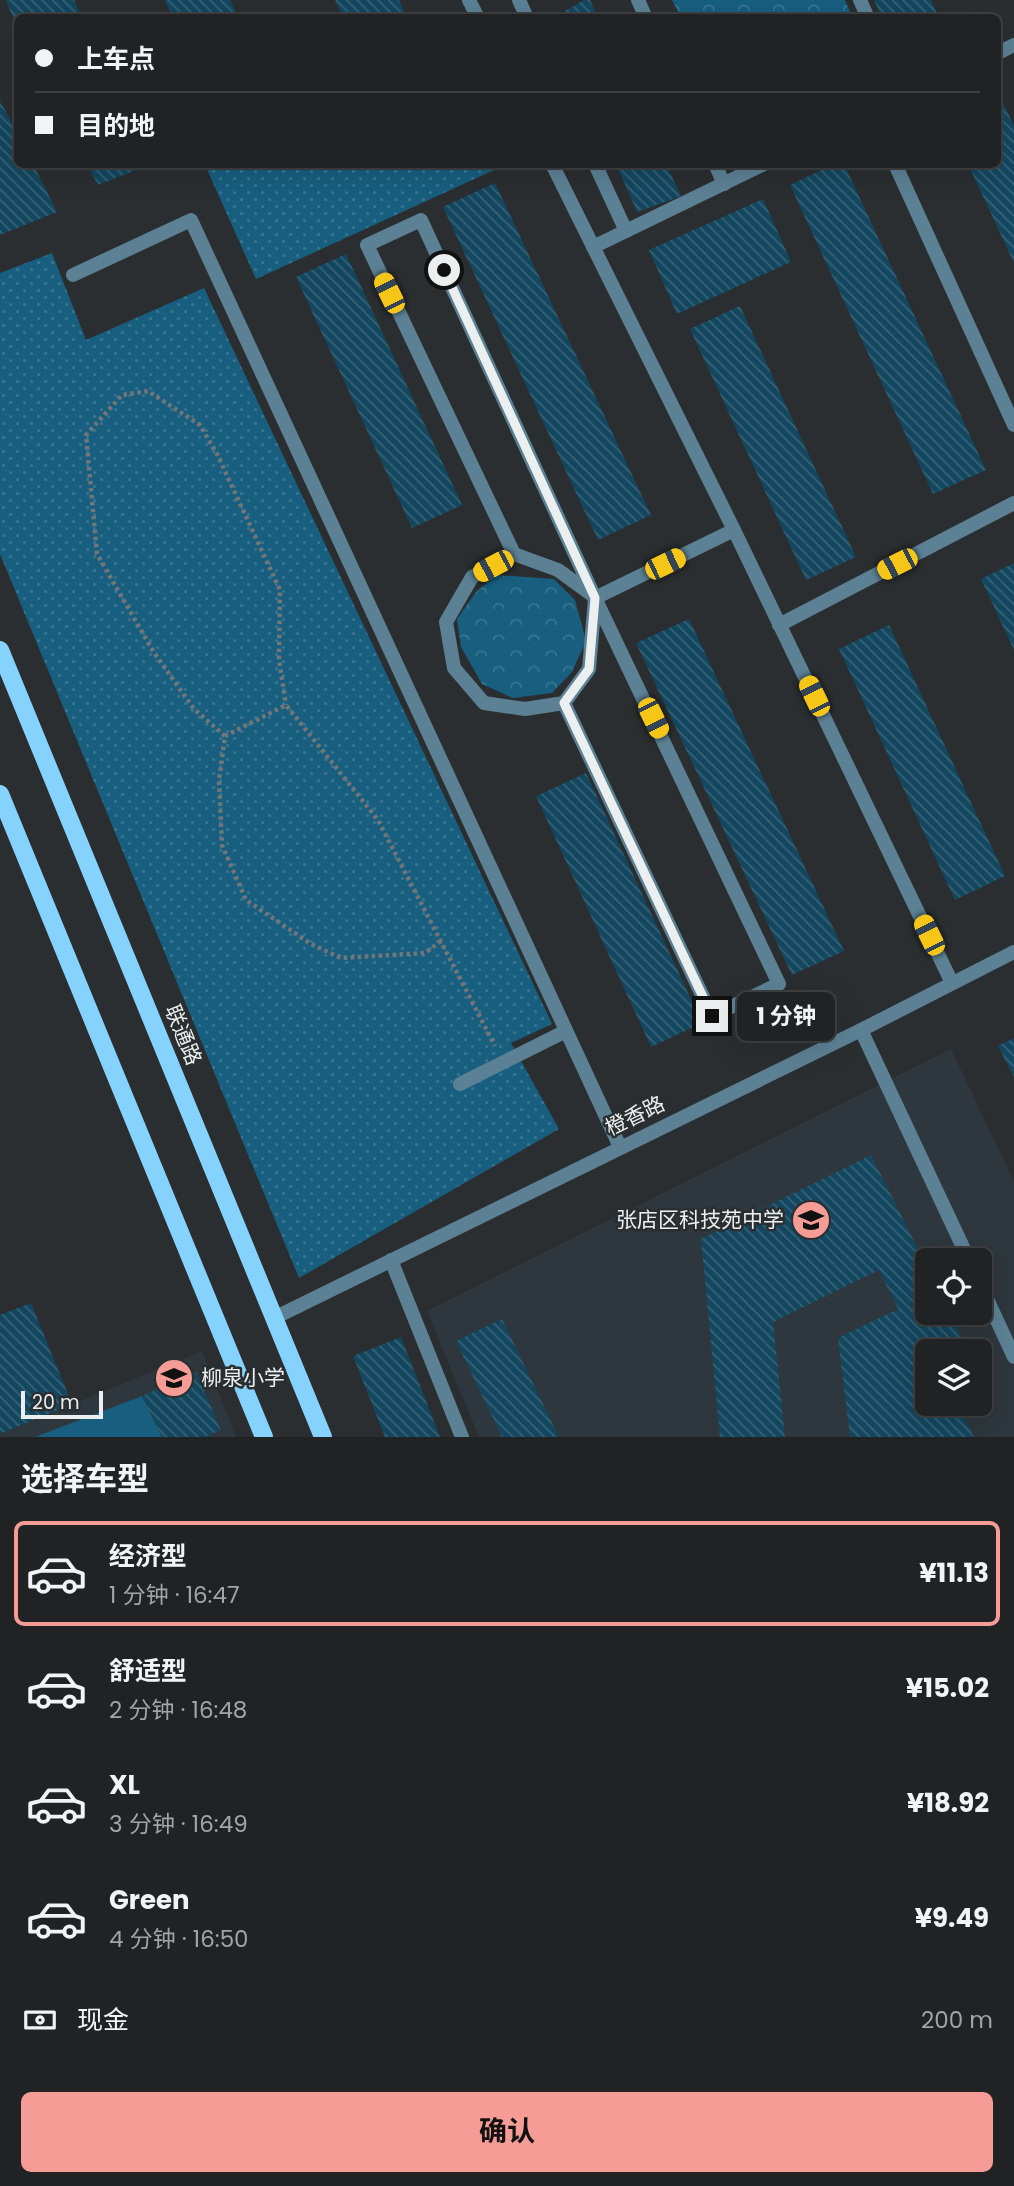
<!DOCTYPE html>
<html lang="zh">
<meta charset="utf-8">
<style>
body{margin:0;font-family:Poppins,"Noto Sans SC",sans-serif;background:#282a2c;color:#f1f3f6;height:100vh;display:flex;flex-direction:column;font-size:26px;white-space:nowrap}
*{box-sizing:border-box;margin:0}
p{font-size:23px;color:#a2a4a6}
.icon{flex:none;width:38px;height:38px;fill:none;stroke:currentColor;stroke-width:2;stroke-linecap:round;stroke-linejoin:round}
.map{position:relative;height:1437px;overflow:hidden}
.details{display:flex;flex-direction:column;background:#202224;flex:1}
.details>*{flex:none}
.top-card{position:absolute;left:14px;top:14px;width:987px;height:154px;border-radius:10px;box-shadow:0 7px 28px #0002,0 0 0 2px #3d3f41;display:grid;align-content:center;height:154px;padding:0 21px;background:#202224}
.controls{position:absolute;left:915px;top:1248px;display:grid;gap:14px}
.controls a{display:grid;place-items:center;width:77px;height:77px;border-radius:10px;background:#202224;box-shadow:0 7px 28px #0002,0 0 0 2px #3d3f41;font-size:35px}
.scale{position:absolute;left:21px;bottom:18px;width:82px;box-sizing:border-box;padding-left:7px;border:4px solid #eceff0;border-top:0;font-size:19px;line-height:24px;white-space:nowrap;color:#eceff0;-webkit-text-stroke:5px #2b2e30;paint-order:stroke}
.end{position:absolute;width:32px;height:32px;margin:-16px;border:9px solid #eceff0;background:#111;box-shadow:0 0 0 4px #111}
.from{border-radius:50%}
.bubble{position:absolute;height:49px;border-radius:10px;background:#202224;box-shadow:0 7px 28px #0002,0 0 0 2px #3d3f41;font-size:23px;font-weight:700;line-height:49px;text-align:center}
.car{position:absolute;width:21px;height:42px;margin:-21px -10px;border-radius:9px;box-shadow:0 0 5px 2px #0007;background:linear-gradient(#f5c518 24%,#345 0 40%,#f5c518 0 76%,#345 0 86%,#f5c518 0)}
.top-card b{display:flex;align-items:center;gap:24px;height:66px;font-size:26px}
.top-card b+b{border-top:2px solid #3d3f41}
.top-card i{width:18px;height:18px;background:#f1f3f6}
ul{padding:0;list-style:none}
li{display:flex;align-items:center;gap:21px;height:105px;margin:0 14px 10px;padding:0 7px;border:4px solid transparent;border-radius:10px}
li div{flex:1}
li b{display:block;font-size:26px}
li em{font-style:normal;font-weight:700}
li.active{border-color:#f59c96}
li>.icon{width:63px;height:63px;stroke-width:1.5}
h2{padding:0 21px;font-size:32px;line-height:84px}
.pay{display:flex;align-items:center;gap:18px;height:77px;padding:0 21px;font-size:26px}
.pay p{margin-inline-start:auto}
.primary-button{display:flex;gap:14px;margin-top:auto;padding:14px 21px}
.primary-button a{flex:1;height:80px;border-radius:10px;background:#f59c96;color:#111;font-size:28px;font-weight:700;line-height:80px;text-align:center}
.map>svg:first-child{display:block}
.built{fill:#2e373d;fill-rule:evenodd}
.grass{fill:#175e7f}
.park{fill:url(#park-crowns)}
.garden{fill:url(#garden-dots)}
.building{fill:url(#building-back-hatch)}
.lines{fill:none;stroke-linecap:round;stroke-linejoin:round}
.path{stroke:#737678;stroke-width:4.5;stroke-dasharray:3.5 3.5;stroke-linecap:butt}
.street{stroke:#5c8094;stroke-width:14}
.primary{stroke:#85d2fd;stroke-width:18}
.route{stroke:#eceff0;stroke-width:9}
.labels{text-anchor:middle;stroke-width:5;stroke-linejoin:round;paint-order:stroke}
.street-label{font-size:21px;fill:#eceff0;stroke:#2b2e30}
.poi-label{font-size:21px;fill:#eceff0;stroke:#2b2e30;text-anchor:end}
</style>
<div class="map">
<svg width="1014" height="1437" viewBox="0 0 1014 1437">
<defs>
<pattern id="park-crowns" width="20" height="18" patternUnits="userSpaceOnUse" patternTransform="scale(1.75)"><rect width="20" height="18" fill="#175e7f"/><path d="M2 6a3 3 0 1 1 6 0M12 15a3 3 0 1 1 6 0" fill="none" stroke="#397591"/></pattern>
<pattern id="garden-dots" width="8" height="8" patternUnits="userSpaceOnUse" patternTransform="scale(1.75)"><rect width="8" height="8" fill="#175e7f"/><path d="M2 2h.1M6 6h.1" fill="none" stroke="#397591" stroke-width="1.8" stroke-linecap="round"/></pattern>
<pattern id="building-back-hatch" width="6" height="6" patternUnits="userSpaceOnUse" patternTransform="scale(1.75)"><rect width="6" height="6" fill="#134760"/><path d="M-1 5l2 2M0 0l6 6M5-1l2 2" fill="none" stroke="#366277"/></pattern>
</defs>
<rect width="100%" height="100%" fill="#2b2e30"/>
<g class="built">
<path d="M 951,1049 L 1014,1181 L 1014,1437 L 479,1437 L 427,1311 ZM 928,1260 L 980,1260 L 980,1312 L 928,1312 ZM 928,1351 L 980,1351 L 980,1404 L 928,1404 Z"/>
<polygon points="202,1351 236,1437 0,1437 0,1434"/>
</g>
<polygon class="grass" points="142,1396 162,1437 35,1437"/>
<g class="park">
<polygon points="672,0 845,0 852,17 681,17"/>
<polygon points="496,575 554,579 575,600 586,641 572,672 552,693 513,698 482,684 461,647 457,619 476,592"/>
</g>
<g class="garden">
<polygon points="205,165 505,165 256,279"/>
<polygon points="52,253 86,340 204,288 552,1024 511,1043 559,1129 299,1278 0,554 0,273"/>
</g>
<g class="building">
<polygon points="6,0 74,0 82,18 18,18 17,29"/>
<polygon points="165,0 230,0 238,18 173,18"/>
<polygon points="335,0 399,0 407,18 343,18"/>
<polygon points="584,0 590,0 598,18 553,18"/>
<polygon points="874,0 931,0 939,18 882,18"/>
<polygon points="998,91 1014,126 1014,263 968,164 998,164"/>
<polygon points="0,101 18,135 18,164 33,164 57,212 0,235"/>
<polygon points="87,164 149,164 149,165 98,185"/>
<polygon points="616,164 666,164 681,196 637,212"/>
<polygon points="834,164 844,164 986,470 933,494 790,185"/>
<polygon points="495,183 651,515 598,540 443,207"/>
<polygon points="763,199 791,262 677,314 649,250"/>
<polygon points="346,254 462,505 412,528 296,277"/>
<polygon points="740,306 856,557 806,580 690,329"/>
<polygon points="1014,563 1014,650 981,579"/>
<polygon points="689,619 844,951 792,975 636,643"/>
<polygon points="889,625 1005,876 955,900 839,649"/>
<polygon points="586,773 702,1023 651,1047 536,796"/>
<polygon points="1014,1038 1014,1077 998,1046"/>
<polygon points="871,1155 928,1269 928,1312 949,1312 968,1351 928,1351 928,1404 980,1404 980,1376 993,1403 964,1417 974,1437 850,1437 838,1338 898,1309 879,1270 773,1322 785,1437 720,1437 701,1239"/>
<polygon points="31,1303 72,1404 0,1434 0,1315"/>
<polygon points="502,1319 559,1437 502,1437 456,1341"/>
<polygon points="401,1337 440,1437 385,1437 353,1356"/>
<polygon points="196,1372 221,1430 205,1437 162,1437 142,1396"/>
</g>
<g class="lines">
<g class="path">
<polyline points="225,736 194,709 153,651 97,554 86,435 122,395 148,391 200,425 217,454 280,590 279,659 286,705"/>
<polyline points="441,941 425,953 341,958 311,944 246,900 222,845 219,780 225,736 286,705 378,820 495,1046"/>
</g>
<g class="street">
<polyline points="469,0 478,18"/>
<polyline points="519,0 527,18"/>
<polyline points="638,0 646,18"/>
<polyline points="860,0 868,18"/>
<polyline points="998,53 1014,45"/>
<polyline points="552,164 734,530 952,983"/>
<polyline points="595,164 626,231"/>
<polyline points="715,164 724,184"/>
<polyline points="895,164 1014,425"/>
<polyline points="593,247 764,164"/>
<polyline points="73,275 191,220 620,1147"/>
<polyline points="514,554 367,245 421,220 595,598 779,984 712,1016 564,703"/>
<polyline points="595,597 558,570 514,554 472,577 446,622 454,668 484,703 525,709 564,703 589,669 595,598 734,530"/>
<polyline points="779,625 1014,503"/>
<polyline points="861,1030 969,1260"/>
<polyline points="460,1084 566,1031"/>
<polyline points="391,1260 462,1437"/>
<polyline points="980,1284 1014,1357"/>
<polyline points="274,1318 861,1030 1014,952"/>
</g>
<g class="primary">
<polyline points="0,650 323,1437"/>
<polyline points="0,794 264,1437"/>
</g>
</g>
<g class="lines">
<polyline class="route" points="444,270 595,598 589,669 564,703 712,1016"/>
</g>
<defs>
<symbol id="school-disc" viewBox="-11 -11 22 22"><circle r="9.5" fill="#f59c96" stroke="#2b2e30"/><path d="M0-5L7-2L0 1L-7-2ZM-4 1L0 2.5L4 1V4Q0 6-4 4Z" fill="#111"/></symbol>
</defs>
<g fill-rule="evenodd">
<use href="#school-disc" x="789" y="1198" width="44" height="44"/>
<use href="#school-disc" x="152" y="1356" width="44" height="44"/>
</g>
<g class="labels">
<g class="street-label">
<text transform="translate(183 1035) rotate(68)" y="7">联通路</text>
<text transform="translate(635 1116) rotate(-26)" y="7">橙香路</text>
</g>
<g class="poi-label">
<text x="784" y="1227">张店区科技苑中学</text>
<text x="201" y="1385" text-anchor="start">柳泉小学</text>
</g>
</g>
</svg>
<div class="controls">
<a><svg class="icon" aria-label="locate" viewBox="0 0 24 24"><circle cx="12" cy="12" r="6"/><path d="M12 2v4M12 18v4M2 12h4M18 12h4"/></svg></a>
<a><svg class="icon" aria-label="layers" viewBox="0 0 24 24"><path d="M12 4l9 5-9 5-9-5zM3 14l9 5 9-5"/></svg></a>
</div>
<div class="scale">20 m</div>
<i class="end from" style="left:444px;top:270px"></i>
<i class="end" style="left:712px;top:1016px"></i>
<div class="bubble" style="left:737px;top:992px;width:98px">1 分钟</div>
<i class="car" style="left:389px;top:293px;rotate:334deg"></i>
<i class="car" style="left:665px;top:564px;rotate:64deg"></i>
<i class="car" style="left:897px;top:564px;rotate:243deg"></i>
<i class="car" style="left:493px;top:566px;rotate:242deg"></i>
<i class="car" style="left:814px;top:696px;rotate:334deg"></i>
<i class="car" style="left:653px;top:718px;rotate:154deg"></i>
<i class="car" style="left:929px;top:935px;rotate:334deg"></i>
<div class="top-card">
<b><i class="from"></i>上车点</b>
<b><i></i>目的地</b>
</div>
</div>
<section class="details">
<h2>选择车型</h2>
<ul>
<li class="active"><svg class="icon" aria-label="car" viewBox="0 0 24 24"><path d="M5 17H2v-5l4-1 3-4h7l3 4 3 1v5h-3M9 17h6M6 11h13"/><circle cx="7" cy="17" r="2"/><circle cx="17" cy="17" r="2"/></svg><div><b>经济型</b><p>1 分钟 · 16:47</p></div><em>¥11.13</em></li>
<li><svg class="icon" aria-label="car" viewBox="0 0 24 24"><path d="M5 17H2v-5l4-1 3-4h7l3 4 3 1v5h-3M9 17h6M6 11h13"/><circle cx="7" cy="17" r="2"/><circle cx="17" cy="17" r="2"/></svg><div><b>舒适型</b><p>2 分钟 · 16:48</p></div><em>¥15.02</em></li>
<li><svg class="icon" aria-label="car" viewBox="0 0 24 24"><path d="M5 17H2v-5l4-1 3-4h7l3 4 3 1v5h-3M9 17h6M6 11h13"/><circle cx="7" cy="17" r="2"/><circle cx="17" cy="17" r="2"/></svg><div><b>XL</b><p>3 分钟 · 16:49</p></div><em>¥18.92</em></li>
<li><svg class="icon" aria-label="car" viewBox="0 0 24 24"><path d="M5 17H2v-5l4-1 3-4h7l3 4 3 1v5h-3M9 17h6M6 11h13"/><circle cx="7" cy="17" r="2"/><circle cx="17" cy="17" r="2"/></svg><div><b>Green</b><p>4 分钟 · 16:50</p></div><em>¥9.49</em></li>
</ul>
<div class="pay"><svg class="icon" aria-label="cash" viewBox="0 0 24 24"><path d="M3 7h18v10H3z"/><circle cx="12" cy="12" r="2"/></svg>现金<p>200 m</p></div>
<div class="primary-button"><a>确认</a></div>
</section>
